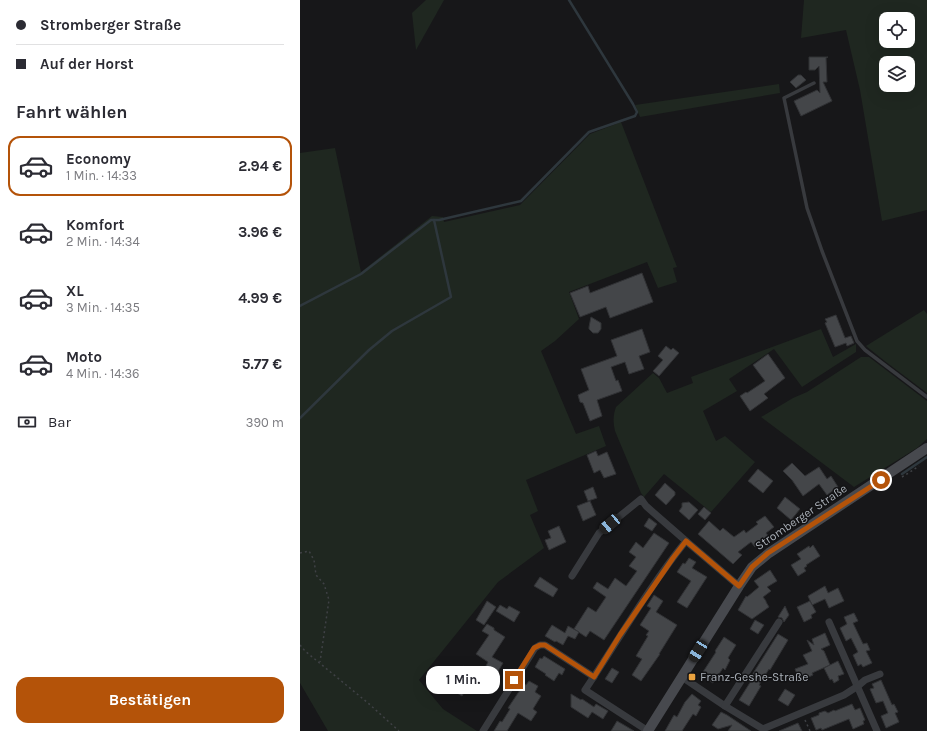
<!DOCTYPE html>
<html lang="de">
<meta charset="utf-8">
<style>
body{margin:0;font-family:Karla,sans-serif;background:#f7f7f7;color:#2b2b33;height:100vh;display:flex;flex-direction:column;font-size:15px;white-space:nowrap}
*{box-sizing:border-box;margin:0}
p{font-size:13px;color:#7c7c81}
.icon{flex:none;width:22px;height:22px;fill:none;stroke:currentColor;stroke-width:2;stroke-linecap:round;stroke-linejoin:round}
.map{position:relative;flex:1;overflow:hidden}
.side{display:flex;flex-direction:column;background:#fff;width:300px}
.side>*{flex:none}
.hud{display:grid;align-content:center;height:88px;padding:0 16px;background:#fff}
.fabs{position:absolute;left:579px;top:12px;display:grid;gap:8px}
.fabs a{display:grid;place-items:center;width:36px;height:36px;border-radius:8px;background:#fff;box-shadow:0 4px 16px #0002;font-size:20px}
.end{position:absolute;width:18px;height:18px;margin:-9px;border:5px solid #b45309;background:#fff;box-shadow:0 0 0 2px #fff}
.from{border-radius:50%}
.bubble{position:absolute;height:28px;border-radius:12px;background:#fff;box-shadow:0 4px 16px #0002;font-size:13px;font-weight:700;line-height:28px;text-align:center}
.car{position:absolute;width:12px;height:24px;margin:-12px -6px;border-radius:5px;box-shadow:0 0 3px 1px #0007;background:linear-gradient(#222 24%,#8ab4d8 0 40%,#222 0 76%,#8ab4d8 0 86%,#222 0)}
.hud b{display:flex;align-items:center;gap:14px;height:38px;font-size:15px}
.hud b+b{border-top:1px solid #e1e1e2}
.hud i{width:10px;height:10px;background:#2b2b33}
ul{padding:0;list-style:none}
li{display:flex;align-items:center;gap:12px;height:60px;margin:0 8px 6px;padding:0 8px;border:2px solid transparent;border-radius:12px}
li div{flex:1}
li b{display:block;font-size:15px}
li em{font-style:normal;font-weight:700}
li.on{border-color:#b45309}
li>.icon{width:36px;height:36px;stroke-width:1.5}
h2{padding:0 16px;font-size:18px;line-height:48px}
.pay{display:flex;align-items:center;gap:10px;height:44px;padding:0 16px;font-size:15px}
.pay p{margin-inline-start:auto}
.button{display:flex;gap:8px;margin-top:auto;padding:8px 16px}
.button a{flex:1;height:46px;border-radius:12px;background:#b45309;color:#fff;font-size:16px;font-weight:700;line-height:46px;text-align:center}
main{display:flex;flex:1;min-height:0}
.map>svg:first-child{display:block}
.green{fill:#1f2720;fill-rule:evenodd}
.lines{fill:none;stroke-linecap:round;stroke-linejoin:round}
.stream{stroke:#2e373d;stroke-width:2.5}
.building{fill:#444649;stroke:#313235}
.path{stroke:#3f4145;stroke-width:1.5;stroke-dasharray:2 3;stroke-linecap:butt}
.service{stroke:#383a3e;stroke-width:3.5}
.minor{stroke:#383a3e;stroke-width:7}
.secondary{stroke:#47494e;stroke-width:10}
.route{stroke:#b45309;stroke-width:5}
.poi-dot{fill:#e9a23f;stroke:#121214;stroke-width:1.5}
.labels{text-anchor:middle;stroke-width:3;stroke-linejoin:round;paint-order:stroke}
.street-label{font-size:12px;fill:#aab0b8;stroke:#121214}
.poi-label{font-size:12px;fill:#aab0b8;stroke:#121214;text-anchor:start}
</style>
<main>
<section class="side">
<div class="hud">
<b><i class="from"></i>Stromberger Straße</b>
<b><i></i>Auf der Horst</b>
</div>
<h2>Fahrt wählen</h2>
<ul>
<li class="on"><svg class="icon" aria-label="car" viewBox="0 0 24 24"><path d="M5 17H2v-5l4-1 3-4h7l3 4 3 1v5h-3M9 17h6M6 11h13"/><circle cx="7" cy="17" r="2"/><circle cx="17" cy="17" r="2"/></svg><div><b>Economy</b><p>1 Min. · 14:33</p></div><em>2.94 €</em></li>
<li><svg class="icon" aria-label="car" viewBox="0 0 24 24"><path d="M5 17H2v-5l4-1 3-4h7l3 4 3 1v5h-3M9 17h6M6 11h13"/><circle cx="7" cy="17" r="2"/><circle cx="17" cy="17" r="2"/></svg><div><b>Komfort</b><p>2 Min. · 14:34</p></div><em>3.96 €</em></li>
<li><svg class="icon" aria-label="car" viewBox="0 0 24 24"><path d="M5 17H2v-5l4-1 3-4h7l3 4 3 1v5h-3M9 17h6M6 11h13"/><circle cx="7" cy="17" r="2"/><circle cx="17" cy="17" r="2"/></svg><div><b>XL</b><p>3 Min. · 14:35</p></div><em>4.99 €</em></li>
<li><svg class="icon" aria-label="car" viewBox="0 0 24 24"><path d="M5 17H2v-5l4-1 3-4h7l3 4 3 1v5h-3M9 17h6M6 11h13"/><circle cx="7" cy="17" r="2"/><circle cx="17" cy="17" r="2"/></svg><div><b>Moto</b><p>4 Min. · 14:36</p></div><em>5.77 €</em></li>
</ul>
<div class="pay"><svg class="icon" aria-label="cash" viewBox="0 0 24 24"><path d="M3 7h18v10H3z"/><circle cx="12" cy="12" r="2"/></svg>Bar<p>390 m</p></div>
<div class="button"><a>Bestätigen</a></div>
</section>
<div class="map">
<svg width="627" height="731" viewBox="0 0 627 731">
<rect width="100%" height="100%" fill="#171719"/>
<g class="green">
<polygon points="126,0 144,0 116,50 112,13"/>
<path d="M 504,0 L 627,0 L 627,210 L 582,221 L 560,90 L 546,30 L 501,38 ZM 586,19 L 608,19 L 608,41 L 586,41 ZM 586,63 L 608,63 L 608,85 L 586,85 Z"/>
<polygon points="479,84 480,93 340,117 335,105"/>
<polygon points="321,122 377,267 373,268 377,282 358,288 347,262 269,292 279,319 255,341 241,351 276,434 299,426 306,446 226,480 238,511 230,515 244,548 198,582 119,680 143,709 177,731 28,731 0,683 0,153 35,148 61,272 132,216 143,217 144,222 220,205 290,134"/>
<polygon points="624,310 627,314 627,393 586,362 566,346"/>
<path d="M 521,329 L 533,357 L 556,344 L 556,352 L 502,387 L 474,349 L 429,379 L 437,391 L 403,411 L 416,441 L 425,436 L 455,462 L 411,512 L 364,474 L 344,497 L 341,493 L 315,431 C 313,422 313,415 316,407 L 353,373 L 359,378 L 367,393 L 393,383 L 391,377 Z"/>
<polygon points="561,357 569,357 627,401 627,439 617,448 554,487 461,417 493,398 507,392"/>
</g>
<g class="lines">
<g class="stream">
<polyline points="0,306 61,274 131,220 139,220 221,201 289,132 335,116 337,112 333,104 269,0"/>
<polyline points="0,418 69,350 92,331 151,297 134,220"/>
<polyline points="602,474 627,457"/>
</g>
</g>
<g class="building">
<polygon points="509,57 528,57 526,58 527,82 523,82 532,101 501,116 494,101 517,90 520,93 519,66 515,70 509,70"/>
<polygon points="498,75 501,75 506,80 496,88 490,82"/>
<polygon points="342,273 353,302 310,318 306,307 280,317 270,293 288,286 290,293"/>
<polygon points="536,315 545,338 551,336 554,343 547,346 546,343 535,347 525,323 527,322 525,319"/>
<polygon points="291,317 301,323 301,329 298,333 293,333 289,329 289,327"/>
<polygon points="342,329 350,352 339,356 344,369 329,374 325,362 311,367 316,381 318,380 322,391 297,400 302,416 290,421 283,403 280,402 278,395 289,390 281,369 317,356 311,340"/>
<polygon points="366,346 371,350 373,348 379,353 359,376 353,371 363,360 358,356"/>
<polygon points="468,354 485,378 464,394 468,398 450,411 440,396 446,392 447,393 465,381 453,365"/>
<polygon points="296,451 298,456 307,452 316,474 304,478 300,470 294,473 287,455"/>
<polygon points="492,463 505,476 519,467 527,479 531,476 538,487 527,495 519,484 503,496 492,480 483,471"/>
<polygon points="458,469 473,481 463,493 448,481"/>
<polygon points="365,483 375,492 375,495 366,505 355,495"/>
<polygon points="293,487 297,498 288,501 284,491"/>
<polygon points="485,497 500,509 491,520 477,508"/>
<polygon points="290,501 296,515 283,521 277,506"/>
<polygon points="389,502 398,510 389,520 379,511 382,507 382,503"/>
<polygon points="404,507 411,513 405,520 398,514"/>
<polygon points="465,516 474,527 466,533 469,537 455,547 451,542 438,552 442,555 433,564 398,534 409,521 420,531 423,528 434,537 444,530 446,533 458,524 456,522"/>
<polygon points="349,518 357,524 352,531 344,526"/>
<polygon points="259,526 266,542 249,550 245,540 251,538 248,531"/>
<polygon points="354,533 369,543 304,640 290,631 286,637 274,629 288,607 296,612 306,597 293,588 297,582 308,589 315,578 326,586 337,571 329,566 336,557 329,552 336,542 343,548"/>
<polygon points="513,545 520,556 506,565 507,566 504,568 506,571 498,576 491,565 501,559 497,554 509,546 510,548"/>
<polygon points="389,558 396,562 392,568 407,577 387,608 377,602 391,581 377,572 383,563 385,564"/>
<polygon points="470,570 477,581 467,587 471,591 463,597 466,601 466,602 469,607 452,619 438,610 446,596 447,597 459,587 454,581"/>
<polygon points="240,577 258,589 253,597 234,586"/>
<polygon points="525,586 528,593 538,588 544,601 529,608 525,599 512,605 508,596"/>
<polygon points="354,595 363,601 356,612 377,625 359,654 360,654 341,681 332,675 342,659 336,656 348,636 346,635 349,631 340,625 351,608 347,606"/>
<polygon points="187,601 196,607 184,625 176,620"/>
<polygon points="510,601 516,612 511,615 512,618 504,622 497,607"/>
<polygon points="200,605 207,609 209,606 220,612 214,622 196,611"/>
<polygon points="485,606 489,615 484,622 482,618 478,617"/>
<polygon points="554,613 558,621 553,623 563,644 567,643 570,650 566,651 572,663 563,667 561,664 558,666 553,655 558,652 551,638 546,641 540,628 547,624 544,617"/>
<polygon points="455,620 464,625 458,634 450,629"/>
<polygon points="187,624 194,628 194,630 205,637 192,657 203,663 197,673 186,666 188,662 176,654 189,635 182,631"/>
<polygon points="252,625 265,633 268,626 279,632 275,639 268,636 263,645 256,641 255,642 245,636"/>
<polygon points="525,633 530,645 521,649 524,651 530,665 512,673 513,675 500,681 495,669 508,664 503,655 512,651 507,640 514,645 512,639"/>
<polygon points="478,634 488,640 470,670 469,669 459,685 461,686 449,706 439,700 451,681 449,680 452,675"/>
<polygon points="424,637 436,645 428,658 430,660 425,670 423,668 413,683 401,675 416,652 415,651"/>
<polygon points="244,656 265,669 262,675 259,673 254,681 245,675 246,674 235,667 240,658 242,659"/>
<polygon points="538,661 544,674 538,676 539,680 534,683 532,679 530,680 524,668"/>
<polygon points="163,666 175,674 174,676 188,685 182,694 168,685 162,696 149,688"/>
<polygon points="312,668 319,672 312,683 305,679"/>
<polygon points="581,680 592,705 594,704 598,712 595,713 599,722 586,728 581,716 588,713 583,701 576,703 570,689 574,688 572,684"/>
<polygon points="229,681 238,686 235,692 241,696 233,709 237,712 231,721 218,713 207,731 194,731 200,721 202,722 210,709 208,708 224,684 226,685"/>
<polygon points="485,689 495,695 488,706 478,700"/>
<polygon points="271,694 281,700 282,699 294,707 296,704 308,711 303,719 292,712 288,718 271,707"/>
<polygon points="392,694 401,701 398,705 401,707 396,716 393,714 382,731 365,731 374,715 377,717 385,702"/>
<polygon points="552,704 555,710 560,708 565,720 563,721 564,724 553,729 549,719 522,730 521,728 516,730 511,718 519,715 519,713 525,711 528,713 534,710 535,711"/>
<polygon points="421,712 427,715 451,731 428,731 432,725 418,729 412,725"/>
<polygon points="317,721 324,725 334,731 311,731"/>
<polygon points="498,723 502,731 479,731"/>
</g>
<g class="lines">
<g class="path">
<polyline points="602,477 607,474 619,466"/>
<polyline points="0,553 9,551 14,560 16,575 24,584 29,600 20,662"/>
<polyline points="0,645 5,651 68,703 99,731"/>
<polyline points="505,720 510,731"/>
</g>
<polyline class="service" points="514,83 484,98 507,208 522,251 557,341 565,350 627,397"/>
<g class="minor">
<polyline points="272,576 299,533 341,499 346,506 386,541 439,586"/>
<polyline points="529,622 577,731"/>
<polyline points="382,677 425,706 463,729 544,695 558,686 565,680 580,674"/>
<polyline points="425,706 479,622"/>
<polyline points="183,731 235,648 240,645 245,645 294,677"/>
<path d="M 348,731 L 285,690 C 318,641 348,588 386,541"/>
</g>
<polyline class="secondary" points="348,731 439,586 452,567 469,553 627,448"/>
</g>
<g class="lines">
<polyline class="route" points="214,680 234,648 240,645 245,645 294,677 320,635 373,558 386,541 439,586 452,567 468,553 581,480"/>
</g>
<rect class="poi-dot" x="388" y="673" width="8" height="8" rx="2"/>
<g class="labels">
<g class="street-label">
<text transform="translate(501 517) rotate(-34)" y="4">Stromberger Straße</text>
</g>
<g class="poi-label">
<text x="400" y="681">Franz-Geshe-Straße</text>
</g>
</g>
</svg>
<div class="fabs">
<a><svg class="icon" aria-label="locate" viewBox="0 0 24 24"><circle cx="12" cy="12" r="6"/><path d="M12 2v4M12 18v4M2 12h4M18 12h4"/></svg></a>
<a><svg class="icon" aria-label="layers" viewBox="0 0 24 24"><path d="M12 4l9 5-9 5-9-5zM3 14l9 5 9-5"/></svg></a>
</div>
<i class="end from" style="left:581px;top:480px"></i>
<i class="end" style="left:214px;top:680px"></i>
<div class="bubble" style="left:126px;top:666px;width:74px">1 Min.</div>
<i class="car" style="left:310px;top:524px;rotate:230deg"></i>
<i class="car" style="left:398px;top:651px;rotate:212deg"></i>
</div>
</main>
